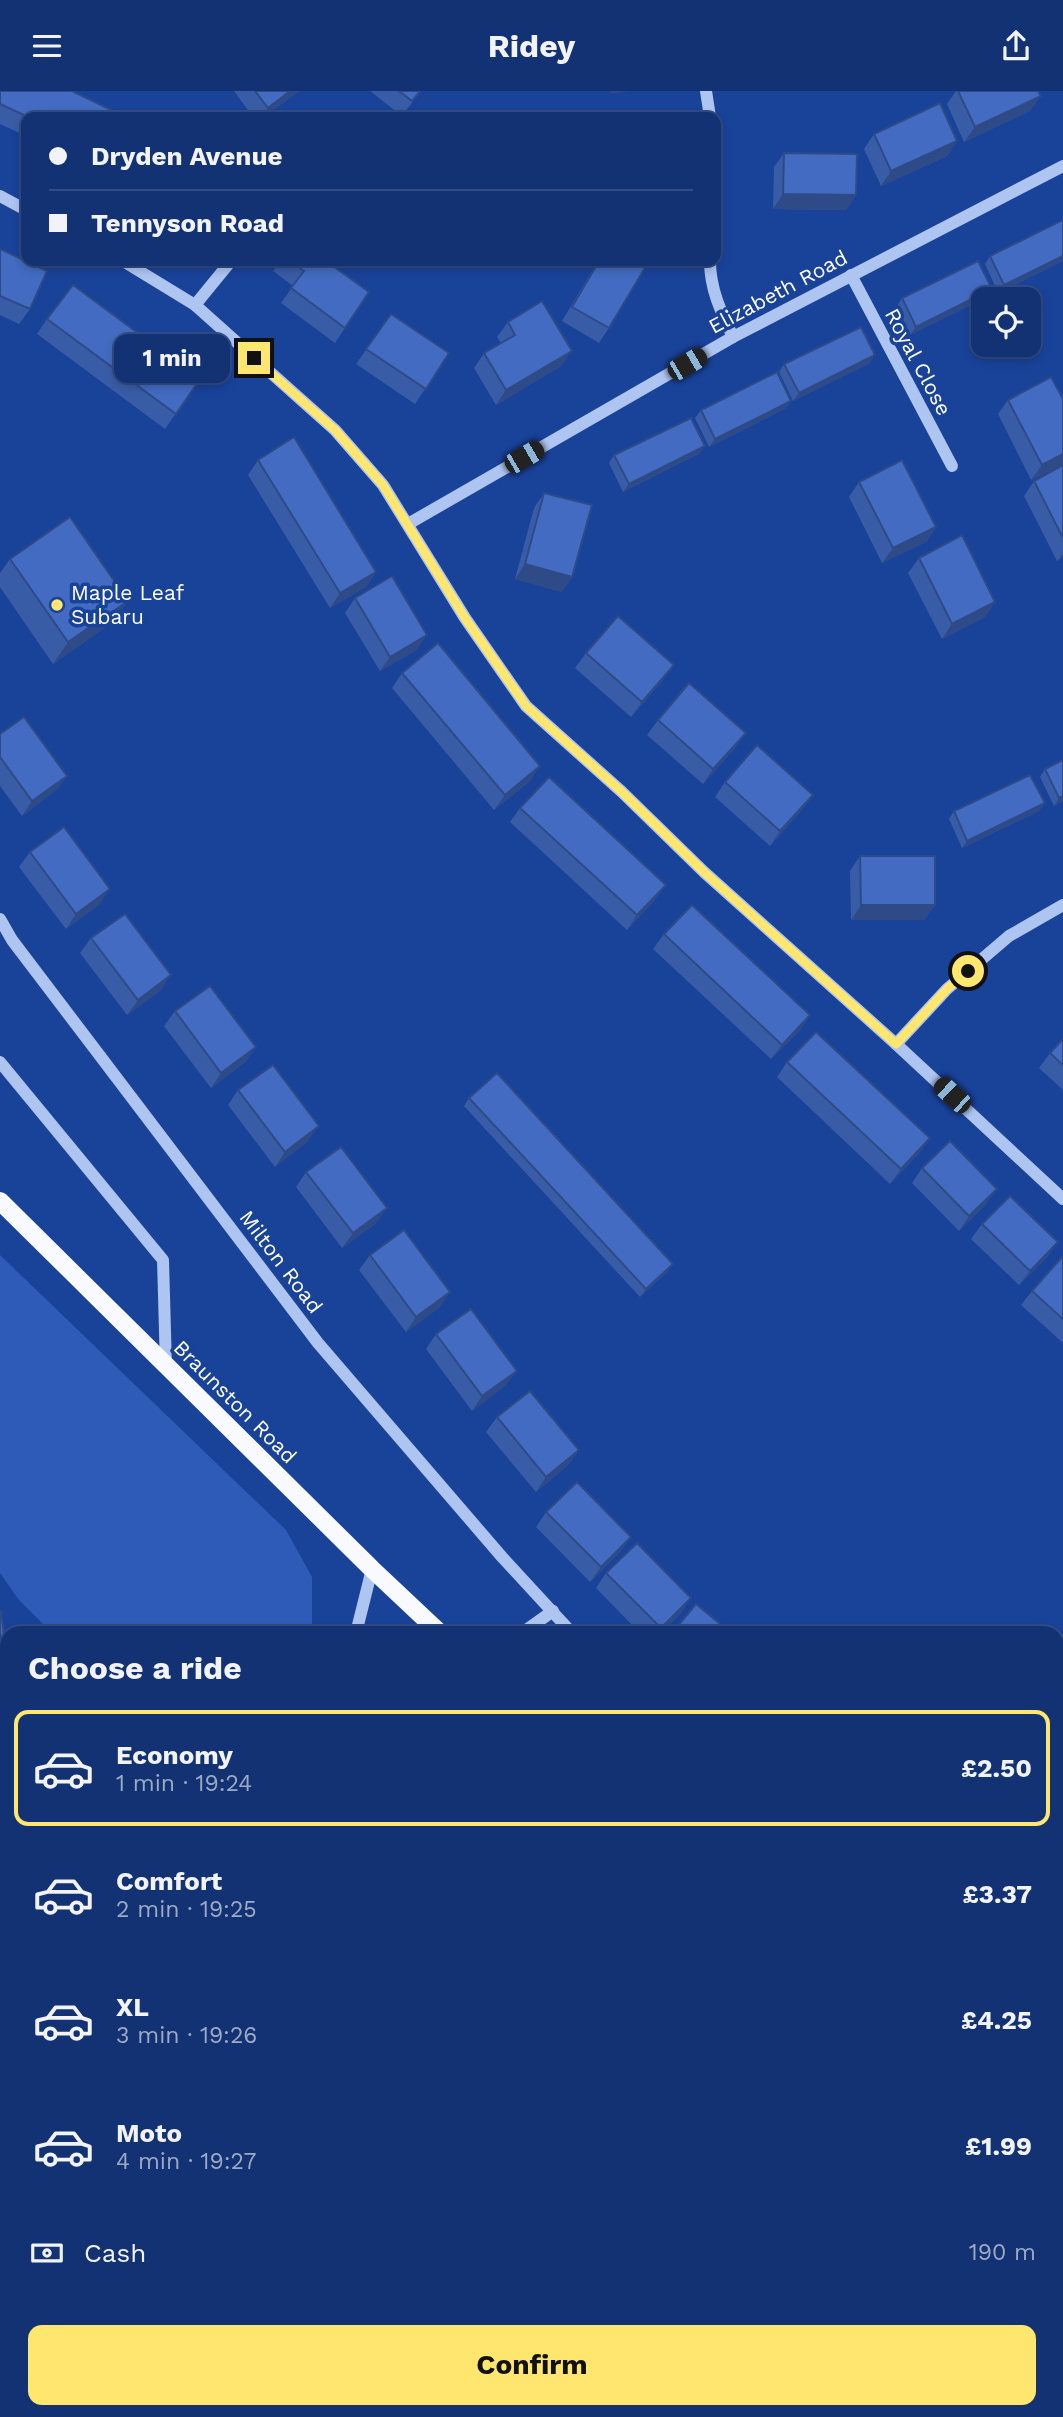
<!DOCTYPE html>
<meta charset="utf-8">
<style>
body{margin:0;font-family:"Work Sans",sans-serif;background:#203e7b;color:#f1f3f6;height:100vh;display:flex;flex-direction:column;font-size:26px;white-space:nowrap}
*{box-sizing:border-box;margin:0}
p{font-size:23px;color:#9daac4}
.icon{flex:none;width:38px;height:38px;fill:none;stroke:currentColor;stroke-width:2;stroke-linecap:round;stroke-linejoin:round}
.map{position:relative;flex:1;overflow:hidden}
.details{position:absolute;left:0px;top:1535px;width:1064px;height:793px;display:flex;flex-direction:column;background:#133273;border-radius:21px 21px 0 0;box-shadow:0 4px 10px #0003,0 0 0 2px #324d85}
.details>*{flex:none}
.banner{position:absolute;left:21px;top:21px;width:700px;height:154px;border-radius:14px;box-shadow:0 4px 10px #0003,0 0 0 2px #324d85;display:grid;align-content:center;height:154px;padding:0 28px;background:#133273}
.controls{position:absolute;left:971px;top:196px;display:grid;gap:14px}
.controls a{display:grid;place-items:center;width:70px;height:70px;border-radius:14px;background:#133273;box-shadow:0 4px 10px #0003,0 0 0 2px #324d85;font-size:35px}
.end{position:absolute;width:32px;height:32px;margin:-16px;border:9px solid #ffe66e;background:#111;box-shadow:0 0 0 4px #111}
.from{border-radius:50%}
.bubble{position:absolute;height:49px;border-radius:14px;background:#133273;box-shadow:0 4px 10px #0003,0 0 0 2px #324d85;font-size:23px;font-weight:700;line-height:49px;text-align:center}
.car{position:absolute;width:21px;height:42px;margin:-21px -10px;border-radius:9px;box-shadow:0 0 5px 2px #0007;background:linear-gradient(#222 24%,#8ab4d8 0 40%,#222 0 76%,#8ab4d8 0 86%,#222 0)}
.banner b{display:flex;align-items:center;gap:24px;height:66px;font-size:26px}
.banner b+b{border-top:2px solid #324d85}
.banner i{width:18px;height:18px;background:#f1f3f6}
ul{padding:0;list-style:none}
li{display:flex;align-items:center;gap:21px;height:116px;margin:0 14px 10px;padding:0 14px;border:4px solid transparent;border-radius:14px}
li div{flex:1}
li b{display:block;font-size:26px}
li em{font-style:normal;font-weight:700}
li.current{border-color:#ffe66e}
li>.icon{width:63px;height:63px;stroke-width:1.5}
h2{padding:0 28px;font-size:32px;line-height:84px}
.pay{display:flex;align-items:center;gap:18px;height:77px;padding:0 28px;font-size:26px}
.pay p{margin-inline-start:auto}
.button{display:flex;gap:14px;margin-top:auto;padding:14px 28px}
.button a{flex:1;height:80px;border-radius:14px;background:#ffe66e;color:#111;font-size:28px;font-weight:700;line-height:80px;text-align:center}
header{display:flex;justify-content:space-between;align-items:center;height:91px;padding:0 28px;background:#133273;font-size:32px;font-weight:700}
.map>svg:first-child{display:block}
.green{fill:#2d5bb7}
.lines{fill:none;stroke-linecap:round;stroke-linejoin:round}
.minor{stroke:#aec5f1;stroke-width:12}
.major{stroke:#f8faff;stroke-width:18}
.wall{fill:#395ca6}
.shaded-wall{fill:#2e4b87}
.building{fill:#426bc1;stroke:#2e4b87;stroke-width:2}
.route{stroke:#ffe66e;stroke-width:9}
.poi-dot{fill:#ffe66e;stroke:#194299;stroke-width:2.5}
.labels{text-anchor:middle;stroke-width:7;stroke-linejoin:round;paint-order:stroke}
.street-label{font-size:21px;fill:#fff;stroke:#194299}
.poi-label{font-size:21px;fill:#fff;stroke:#194299;text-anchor:start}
</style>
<header><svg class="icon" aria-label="menu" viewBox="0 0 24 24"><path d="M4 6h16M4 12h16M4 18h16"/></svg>Ridey<svg class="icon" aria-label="share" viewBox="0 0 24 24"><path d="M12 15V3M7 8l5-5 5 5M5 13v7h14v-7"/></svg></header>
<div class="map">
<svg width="1063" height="2326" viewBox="0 0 1063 2326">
<rect width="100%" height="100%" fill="#194299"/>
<polygon class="green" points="0,1164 286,1439 312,1486 312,1542 52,1542 19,1509 0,1482"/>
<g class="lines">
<g class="minor">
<polyline points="706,0 710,26"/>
<polyline points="0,105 26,119"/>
<polyline points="123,170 195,214 335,339 383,394 465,527 526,615 622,701 704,781 896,953 1063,1108"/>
<path d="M 710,170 C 710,198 721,221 733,246"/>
<polyline points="851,184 952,375"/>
<polyline points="195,214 231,170"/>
<polyline points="408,433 733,246 1063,75"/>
<polyline points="0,828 12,849 318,1252 502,1466 572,1542"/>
<polyline points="896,953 947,898 1009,845 1063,814"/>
<polyline points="0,971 163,1169 166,1276"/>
<polyline points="356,1542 372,1478"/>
<polyline points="522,1542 553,1520"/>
<polyline points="0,1665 7,1669"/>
<polyline points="1057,1765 1063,1764"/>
<polyline points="0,2256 7,2250"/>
<polyline points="767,2320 770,2326"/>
</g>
<g class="major">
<polyline points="0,1110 372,1478 440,1542"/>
<polyline points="1057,1875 1063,1877"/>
</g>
</g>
<g class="wall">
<polygon points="0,0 126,26 26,26 26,45 0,33"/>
<polygon points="234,0 299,0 264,26 253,26"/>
<polygon points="370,0 421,0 402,25"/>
<polygon points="956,0 1038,0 1030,20 964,51 947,13"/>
<polygon points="874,43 957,50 947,65 881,95 864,58"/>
<polygon points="784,62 856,104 846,119 773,118 774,76"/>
<polygon points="1063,129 1063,170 998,202 985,173 990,165"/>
<polygon points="0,158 30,218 19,233 0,224"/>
<polygon points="280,170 326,170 369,201 335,252 281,212 293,195 273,180"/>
<polygon points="598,170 649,170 609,237 599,252 562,230"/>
<polygon points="987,206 910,244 897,215 902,207"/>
<polygon points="391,223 449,262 415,313 356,273"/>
<polygon points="47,228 200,288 165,338 37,243"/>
<polygon points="508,231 561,275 496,314 474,277 484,262 501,252 497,246"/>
<polygon points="870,272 793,310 779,281 784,273"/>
<polygon points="1008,309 1063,373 1031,389 998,323"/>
<polygon points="791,310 786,317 709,356 695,327 701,319"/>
<polygon points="700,362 623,401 609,372 614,364"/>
<polygon points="258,369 376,481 366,496 330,517 248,384"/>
<polygon points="1063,374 1063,467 1057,470 1024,405 1034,390"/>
<polygon points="859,391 936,436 926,451 882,472 849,406"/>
<polygon points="544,402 562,501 515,488 534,417"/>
<polygon points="919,467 995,511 985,526 942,548 908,482"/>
<polygon points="10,468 113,531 53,573 0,496 0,482"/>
<polygon points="355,507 417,559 380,580 345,522"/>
<polygon points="586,562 663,589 631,626 575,577"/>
<polygon points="402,582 530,690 494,719 392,597"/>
<polygon points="658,629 735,657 703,693 647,644"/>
<polygon points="0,643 67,685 56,699 22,725 0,695"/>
<polygon points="1045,678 1063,710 1054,715 1040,686"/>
<polygon points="725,691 813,704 802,719 770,755 715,706"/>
<polygon points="1045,712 1039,720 962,757 949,728 954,720"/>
<polygon points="520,717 655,809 627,839 510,731"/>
<polygon points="30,761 100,813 66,838 19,776"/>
<polygon points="860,765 935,814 924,829 851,829 850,780"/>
<polygon points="664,843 810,924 800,939 771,968 653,858"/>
<polygon points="91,847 161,899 127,924 80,862"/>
<polygon points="175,920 256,956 245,971 211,997 164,935"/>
<polygon points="1063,948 1063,999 1039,977 1050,962"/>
<polygon points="787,971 930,1047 919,1062 890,1093 777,986"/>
<polygon points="238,999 308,1050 275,1076 228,1014"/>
<polygon points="469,1007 668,1180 640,1206 464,1015"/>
<polygon points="922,1077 986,1113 959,1140 912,1092"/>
<polygon points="306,1081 376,1132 342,1157 296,1096"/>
<polygon points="982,1133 1058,1151 1047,1166 1019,1194 971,1148"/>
<polygon points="370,1164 440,1216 406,1241 359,1179"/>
<polygon points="1063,1167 1063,1252 1021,1214 1032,1200"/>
<polygon points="436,1243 506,1294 472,1320 426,1258"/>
<polygon points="497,1326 579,1359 568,1374 536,1401 486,1341"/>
<polygon points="546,1421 631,1446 620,1461 590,1491 536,1436"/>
<polygon points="606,1482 681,1522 661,1542 640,1542 596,1497"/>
<polygon points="1063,1662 1063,1675 1059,1667"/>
<polygon points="7,2024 7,2051 0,2044 0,2032"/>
<polygon points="0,2111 7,2116 7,2171 0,2166"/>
<polygon points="45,2320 125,2320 116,2326 48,2326"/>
<polygon points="508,2320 583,2320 575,2326 504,2326"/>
<polygon points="584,2320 654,2320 656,2326 580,2326"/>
<polygon points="881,2320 961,2320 957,2326 885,2326 880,2322"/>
</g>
<g class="shaded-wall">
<polygon points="290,0 299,0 264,26 261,26 268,17"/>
<polygon points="611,0 629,0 609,3"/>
<polygon points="1041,5 1030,20 964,51 975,36"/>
<polygon points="957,50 947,65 881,95 891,80"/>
<polygon points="783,103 856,104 846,119 773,118"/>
<polygon points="1063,165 1063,170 998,202 1004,194"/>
<polygon points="992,198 987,206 910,244 916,236"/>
<polygon points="572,260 561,275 496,314 506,299"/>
<polygon points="875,264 870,272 793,310 799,302"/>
<polygon points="791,310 786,317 709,356 715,348"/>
<polygon points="705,355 700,362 623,401 629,393"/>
<polygon points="1063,363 1063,373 1031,389 1042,374"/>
<polygon points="936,436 926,451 882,472 893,457"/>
<polygon points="1063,462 1063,467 1057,470"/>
<polygon points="525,473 572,486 562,501 515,488"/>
<polygon points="376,481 366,496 330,517 340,502"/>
<polygon points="128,510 113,531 53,573 68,551"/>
<polygon points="995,511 985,526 942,548 952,533"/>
<polygon points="427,544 417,559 380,580 390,566"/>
<polygon points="674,574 663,589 631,626 642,611"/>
<polygon points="746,642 735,657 703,693 713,678"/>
<polygon points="540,675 530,690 494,719 505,704"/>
<polygon points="67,685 56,699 22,725 32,710"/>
<polygon points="813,704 802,719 770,755 780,740"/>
<polygon points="1063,705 1063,710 1054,715 1059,707"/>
<polygon points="1045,712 1039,720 962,757 967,750"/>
<polygon points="666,794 655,809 627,839 637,824"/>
<polygon points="110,798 100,813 66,838 76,823"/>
<polygon points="861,814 935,814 924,829 851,829"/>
<polygon points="171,884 161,899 127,924 138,909"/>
<polygon points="810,924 800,939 771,968 782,954"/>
<polygon points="256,956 245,971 211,997 221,982"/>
<polygon points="319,1035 308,1050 275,1076 285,1061"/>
<polygon points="930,1047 919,1062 890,1093 901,1078"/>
<polygon points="997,1098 986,1113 959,1140 969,1125"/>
<polygon points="387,1117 376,1132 342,1157 353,1142"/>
<polygon points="1058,1151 1047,1166 1019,1194 1030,1180"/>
<polygon points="673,1173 668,1180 640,1206 646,1198"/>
<polygon points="450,1201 440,1216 406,1241 416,1226"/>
<polygon points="517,1280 506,1294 472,1320 482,1305"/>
<polygon points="579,1359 568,1374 536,1401 546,1386"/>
<polygon points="631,1446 620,1461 590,1491 601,1476"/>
<polygon points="691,1507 681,1522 661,1542 658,1542"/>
<polygon points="7,1564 0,1573 0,1565"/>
<polygon points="7,1756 7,1770 0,1771 0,1757"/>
<polygon points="7,1892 7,1906 0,1907 0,1893"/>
<polygon points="1057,1967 1063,1968 1063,1977 1057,1976"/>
<polygon points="110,2320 125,2320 116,2326 100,2326"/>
<polygon points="572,2320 583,2320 575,2326 568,2326"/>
</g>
<g class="building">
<polygon points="0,0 72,0 126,26 28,26 0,13"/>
<polygon points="255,0 290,0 268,17"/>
<polygon points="399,0 420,0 412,10"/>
<polygon points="958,0 1038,0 1041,5 975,36"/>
<polygon points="940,12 957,50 891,80 874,43"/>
<polygon points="784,62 857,63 856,104 783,103"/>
<polygon points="1063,129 1063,165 1004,194 990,165"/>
<polygon points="0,158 47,180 30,218 0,205"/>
<polygon points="290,170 326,170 369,201 345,237 291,197 304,180"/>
<polygon points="599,170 649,170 609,237 572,216"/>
<polygon points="978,170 992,198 916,236 902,207"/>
<polygon points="73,194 200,288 176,323 47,228"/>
<polygon points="542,210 572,260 506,299 484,262 515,244 508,231"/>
<polygon points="391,223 449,262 426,298 366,258"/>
<polygon points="861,236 875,264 799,302 784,273"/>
<polygon points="777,281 791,310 715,348 701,319"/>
<polygon points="1051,286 1063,308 1063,363 1042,374 1008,309"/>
<polygon points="691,327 705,355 629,393 614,364"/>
<polygon points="294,346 376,481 340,502 258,369"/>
<polygon points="902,369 936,436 893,457 859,391"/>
<polygon points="1063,374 1063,447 1034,390"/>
<polygon points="544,402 592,414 572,486 525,473"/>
<polygon points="70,426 128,510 68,551 10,468"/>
<polygon points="962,444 995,511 952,533 919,467"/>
<polygon points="392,485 427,544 390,566 355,507"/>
<polygon points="618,525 674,574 642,611 586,562"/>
<polygon points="438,552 540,675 505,704 402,582"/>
<polygon points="689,592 746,642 713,678 658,629"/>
<polygon points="24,626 67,685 32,710 0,666 0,643"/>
<polygon points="757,654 813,704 780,740 725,691"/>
<polygon points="1063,669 1063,705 1059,707 1045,678"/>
<polygon points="1030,684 1045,712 967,750 954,720"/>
<polygon points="549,686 666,794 637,824 520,717"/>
<polygon points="64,736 110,798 76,823 30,761"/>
<polygon points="860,765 935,765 935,814 861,814"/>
<polygon points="692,814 810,924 782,954 664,843"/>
<polygon points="125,823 171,884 138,909 91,847"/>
<polygon points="210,895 256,956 221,982 175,920"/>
<polygon points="816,941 930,1047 901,1078 787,971"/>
<polygon points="1063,948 1063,974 1050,962"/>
<polygon points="273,974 319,1035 285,1061 238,999"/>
<polygon points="497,982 673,1173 646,1198 469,1007"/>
<polygon points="950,1050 997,1098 969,1125 922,1077"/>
<polygon points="341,1056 387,1117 353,1142 306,1081"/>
<polygon points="1010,1105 1058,1151 1030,1180 982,1133"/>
<polygon points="404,1139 450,1201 416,1226 370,1164"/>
<polygon points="1062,1166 1063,1167 1063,1228 1032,1200"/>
<polygon points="471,1218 517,1280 482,1305 436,1243"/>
<polygon points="530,1300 579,1359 546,1386 497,1326"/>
<polygon points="577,1391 631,1446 601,1476 546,1421"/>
<polygon points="637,1452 691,1507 661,1537 606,1482"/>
<polygon points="696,1513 731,1542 672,1542"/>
<polygon points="0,1521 1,1521 7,1564 0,1565"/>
<polygon points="0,1712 7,1712 7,1756 0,1757"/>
<polygon points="7,1824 7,1892 0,1893 0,1825"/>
<polygon points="1057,1926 1063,1927 1063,1968 1057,1967"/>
<polygon points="7,2024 7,2038 0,2031"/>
<polygon points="0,2111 7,2116 7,2148 0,2157"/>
<polygon points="64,2320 110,2320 100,2326 67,2326"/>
<polygon points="516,2320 578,2320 578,2321 569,2326 506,2326"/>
<polygon points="587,2320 654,2320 656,2326 590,2326"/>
<polygon points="907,2320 960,2320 956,2326 914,2326"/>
<polygon points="1003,2320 1008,2320 1030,2326 1002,2326"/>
</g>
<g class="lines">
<polyline class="route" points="254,267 335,339 383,394 465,527 526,615 622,701 704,781 896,953 947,898 968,880"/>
</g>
<circle class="poi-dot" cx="57" cy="514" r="7"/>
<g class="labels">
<g class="street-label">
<text transform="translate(778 201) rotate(-28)" y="7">Elizabeth Road</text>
<text transform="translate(918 271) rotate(62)" y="7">Royal Close</text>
<text transform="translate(281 1171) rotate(53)" y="7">Milton Road</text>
<text transform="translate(235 1311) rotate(45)" y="7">Braunston Road</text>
</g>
<g class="poi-label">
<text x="71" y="509">Maple Leaf<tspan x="71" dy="24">Subaru</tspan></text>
</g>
</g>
</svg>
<div class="controls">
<a><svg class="icon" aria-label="locate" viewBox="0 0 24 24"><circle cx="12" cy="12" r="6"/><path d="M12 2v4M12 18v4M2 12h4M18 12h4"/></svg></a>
</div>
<i class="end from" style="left:968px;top:880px"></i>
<i class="end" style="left:254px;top:267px"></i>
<div class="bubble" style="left:114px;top:243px;width:116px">1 min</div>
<i class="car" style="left:687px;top:273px;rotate:60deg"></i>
<i class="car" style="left:524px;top:366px;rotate:60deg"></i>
<i class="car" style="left:952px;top:1004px;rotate:313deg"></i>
<div class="banner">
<b><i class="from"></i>Dryden Avenue</b>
<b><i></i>Tennyson Road</b>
</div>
<section class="details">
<h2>Choose a ride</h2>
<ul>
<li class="current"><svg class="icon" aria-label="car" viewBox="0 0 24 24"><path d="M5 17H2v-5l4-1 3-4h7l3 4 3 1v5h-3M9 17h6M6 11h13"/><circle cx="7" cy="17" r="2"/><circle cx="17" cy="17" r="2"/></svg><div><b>Economy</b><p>1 min · 19:24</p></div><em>£2.50</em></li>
<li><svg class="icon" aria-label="car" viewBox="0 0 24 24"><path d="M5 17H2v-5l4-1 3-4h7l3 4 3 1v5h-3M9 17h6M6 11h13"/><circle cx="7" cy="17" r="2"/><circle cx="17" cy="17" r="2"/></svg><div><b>Comfort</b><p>2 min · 19:25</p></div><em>£3.37</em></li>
<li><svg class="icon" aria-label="car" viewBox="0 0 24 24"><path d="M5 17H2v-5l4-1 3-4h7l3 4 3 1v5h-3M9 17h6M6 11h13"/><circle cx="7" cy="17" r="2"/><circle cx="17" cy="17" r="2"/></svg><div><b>XL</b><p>3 min · 19:26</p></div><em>£4.25</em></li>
<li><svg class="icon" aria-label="car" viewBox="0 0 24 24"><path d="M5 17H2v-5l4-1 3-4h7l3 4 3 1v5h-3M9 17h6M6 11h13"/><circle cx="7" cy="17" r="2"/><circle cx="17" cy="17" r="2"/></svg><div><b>Moto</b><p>4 min · 19:27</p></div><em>£1.99</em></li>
</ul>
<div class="pay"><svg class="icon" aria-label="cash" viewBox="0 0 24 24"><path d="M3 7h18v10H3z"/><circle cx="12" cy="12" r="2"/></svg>Cash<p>190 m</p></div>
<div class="button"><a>Confirm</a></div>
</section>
</div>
